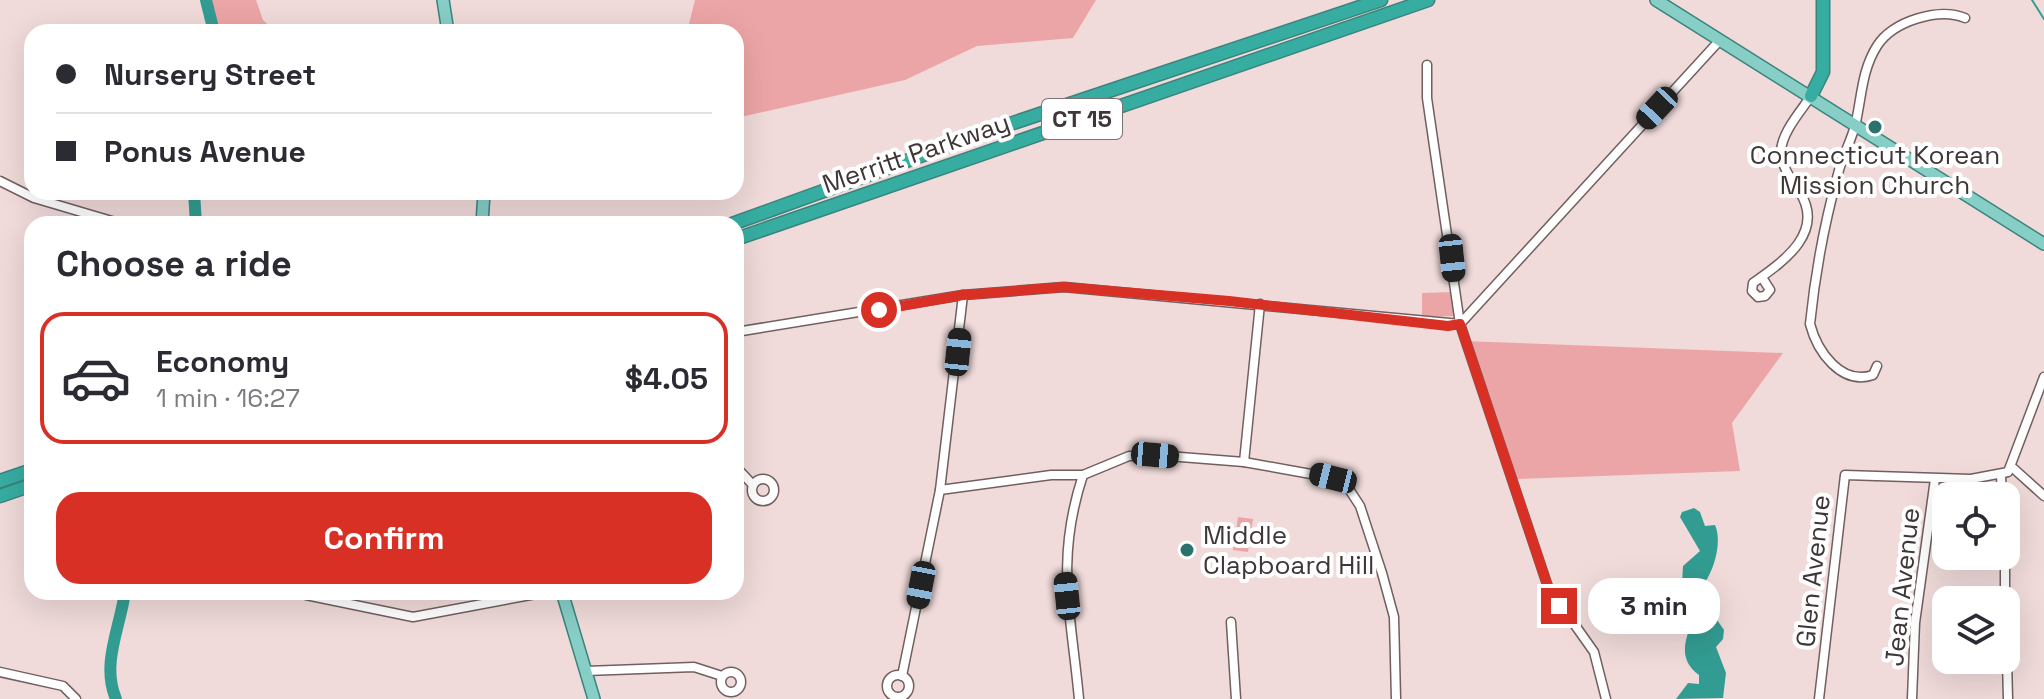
<!DOCTYPE html>
<meta charset="utf-8">
<style>
body{margin:0;font-family:"Space Grotesk",sans-serif;background:#f2f2f3;color:#2b2b33;height:100vh;display:flex;flex-direction:column;font-size:30px;white-space:nowrap}
*{box-sizing:border-box;margin:0}
p{font-size:26px;color:#7c7c81}
.icon{flex:none;width:44px;height:44px;fill:none;stroke:currentColor;stroke-width:2;stroke-linecap:round;stroke-linejoin:round}
.map{position:relative;flex:1;overflow:hidden}
.side{position:absolute;left:24px;top:216px;width:720px;height:384px;display:flex;flex-direction:column;background:#fff;border-radius:24px;box-shadow:0 8px 32px #0002}
.side>*{flex:none}
.top-card{position:absolute;left:24px;top:24px;width:720px;height:176px;border-radius:24px;box-shadow:0 8px 32px #0002;display:grid;align-content:center;height:176px;padding:0 32px;background:#fff}
.controls{position:absolute;left:1932px;top:482px;display:grid;gap:16px}
.controls a{display:grid;place-items:center;width:88px;height:88px;border-radius:16px;background:#fff;box-shadow:0 8px 32px #0002;font-size:40px}
.end{position:absolute;width:36px;height:36px;margin:-18px;border:10px solid #d93025;background:#fff;box-shadow:0 0 0 4px #fff}
.from{border-radius:50%}
.bubble{position:absolute;height:56px;border-radius:24px;background:#fff;box-shadow:0 8px 32px #0002;font-size:26px;font-weight:600;line-height:56px;text-align:center}
.car{position:absolute;width:24px;height:48px;margin:-24px -12px;border-radius:10px;box-shadow:0 0 6px 2px #0007;background:linear-gradient(#222 24%,#8ab4d8 0 40%,#222 0 76%,#8ab4d8 0 86%,#222 0)}
.top-card b{display:flex;align-items:center;gap:28px;height:76px;font-size:30px}
.top-card b+b{border-top:2px solid #e1e1e2}
.top-card i{width:20px;height:20px;background:#2b2b33}
ul{padding:0;list-style:none}
li{display:flex;align-items:center;gap:24px;height:132px;margin:0 16px 12px;padding:0 16px;border:4px solid transparent;border-radius:24px}
li div{flex:1}
li b{display:block;font-size:30px}
li em{font-style:normal;font-weight:600}
li.on{border-color:#d93025}
li>.icon{width:72px;height:72px;stroke-width:1.5}
h2{padding:0 32px;font-size:36px;line-height:96px}
.cta{display:flex;gap:16px;margin-top:auto;padding:16px 32px}
.cta a{flex:1;height:92px;border-radius:24px;background:#d93025;color:#fff;font-size:32px;font-weight:600;line-height:92px;text-align:center}
.map>svg:first-child{display:block}
.green{fill:#eca5a6}
.water{fill:#339c92}
.lines{fill:none;stroke-linecap:round;stroke-linejoin:round}
.stream{stroke:#339c92;stroke-width:2}
.river{stroke:#339c92;stroke-width:12}
.minor-casing{stroke:#725f5f;stroke-width:11}
.major-casing{stroke:#3a847d;stroke-width:14}
.highway-casing{stroke:#3a847d;stroke-width:15}
.minor{stroke:#fff;stroke-width:8}
.major{stroke:#87cec7;stroke-width:11}
.highway{stroke:#37ada2;stroke-width:12}
.route{stroke:#d93025;stroke-width:10}
.poi-dot{fill:#2a726b;stroke:#fff;stroke-width:3}
.labels{text-anchor:middle;stroke-width:8;stroke-linejoin:round;paint-order:stroke}
.shield{fill:#fff;stroke:#797373;stroke-width:2}
.shield-label{font-size:24px;font-weight:bold;fill:#3f3737}
.street-label{font-size:26px;fill:#3f3737;stroke:#fff}
.poi-label{font-size:26px;fill:#3f3737;stroke:#fff}
</style>
<div class="map">
<svg width="2044" height="699" viewBox="0 0 2044 699">
<rect width="100%" height="100%" fill="#f0dada"/>
<g class="green">
<polygon points="207,0 256,0 263,20 276,32 208,32"/>
<polygon points="695,0 1096,0 1073,38 977,46 905,80 736,118 736,32 687,32"/>
<polygon points="1453,292 1456,316 1422,317 1422,293"/>
<polygon points="1463,341 1783,353 1732,423 1740,471 1517,479 1489,393"/>
<polygon points="1238,517 1253,519 1248,552 1233,550"/>
</g>
<g class="water">
<path d="M 1694,508 L 1700,512 L 1705,526 L 1715,525 C 1723,543 1713,574 1701,588 L 1682,583 L 1683,566 L 1700,551 L 1680,517 L 1682,512 Z"/>
<path d="M 1703,612 L 1713,614 L 1724,630 L 1723,639 L 1716,647 L 1726,673 L 1723,698 L 1676,699 L 1688,683 L 1699,684 L 1699,675 C 1677,659 1685,638 1695,616 Z"/>
</g>
<g class="lines">
<polyline class="stream" points="2032,0 2044,19"/>
<g class="river">
<polyline points="206,0 214,32"/>
<polyline points="194,192 196,224"/>
<path d="M 116,699 C 101,664 120,628 125,592"/>
</g>
<defs>
<g id="minor">
<polyline points="1427,65 1427,98 1460,324 1548,587 1594,652 1606,699"/>
<polyline points="0,181 34,198 122,224"/>
<path d="M 1763,279 L 1770,290 L 1765,296 L 1758,297 L 1752,291 L 1753,283 C 1781,263 1827,233 1799,191 C 1791,179 1781,166 1781,151 C 1782,132 1801,111 1811,96"/>
<polyline points="736,332 963,295 1064,287 1460,324 1720,40"/>
<path d="M 1877,366 L 1873,375 C 1841,386 1817,351 1810,324 C 1815,275 1825,221 1838,174 C 1842,156 1852,140 1856,122 C 1862,94 1862,70 1877,46 C 1893,21 1939,7 1965,18"/>
<polyline points="1244,462 1260,304"/>
<polyline points="736,467 753,485"/>
<polyline points="2013,468 2044,496"/>
<polyline points="2001,476 2002,496"/>
<circle cx="763" cy="490" r="11"/>
<polyline points="940,490 1051,475 1083,475 1129,456 1155,455 1244,462 1333,478 1347,486 1360,506 1382,573 1394,617 1396,699"/>
<polyline points="2005,556 2005,600"/>
<polyline points="306,595 413,617 547,592"/>
<polyline points="2006,621 2008,699"/>
<polyline points="1231,622 1236,699"/>
<polyline points="586,671 694,667 722,676"/>
<circle cx="731" cy="682" r="10"/>
<polyline points="0,672 63,686 76,699"/>
<circle cx="898" cy="686" r="11"/>
<polyline points="902,676 940,490 963,295"/>
<path d="M 1079,699 C 1071,613 1055,560 1083,475"/>
<polyline points="1819,699 1845,475 1971,479 2008,472 2044,377"/>
<polyline points="1912,699 1915,623 1935,479"/>
</g>
<g id="major">
<polyline points="443,0 448,32"/>
<polyline points="1656,0 2044,244"/>
<polyline points="482,224 484,192"/>
<polyline points="562,592 594,699"/>
</g>
<g id="highway">
<polyline points="1811,96 1823,72 1823,0"/>
<polyline points="732,224 992,130 1381,0"/>
<polyline points="736,239 1428,0"/>
<polyline points="0,481 32,470"/>
<polyline points="0,496 32,485"/>
</g>
</defs>
<use href="#minor" class="minor-casing"/>
<use href="#major" class="major-casing"/>
<use href="#highway" class="highway-casing"/>
<use href="#minor" class="minor"/>
<use href="#major" class="major"/>
<use href="#highway" class="highway"/>
</g>
<g class="lines">
<polyline class="route" points="879,310 963,295 1064,287 1229,301 1448,326 1460,324 1548,587 1559,606"/>
</g>
<g class="poi-dot">
<circle cx="1875" cy="127" r="8"/>
<circle cx="1187" cy="550" r="8"/>
</g>
<g class="labels">
<rect class="shield" x="1042" y="99" width="80" height="40" rx="6"/>
<g class="shield-label">
<text x="1082" y="127">CT 15</text>
</g>
<g class="street-label">
<text transform="translate(916 153) rotate(-19)" y="9">Merritt Parkway</text>
<text transform="translate(1813 571) rotate(-84)" y="9">Glen Avenue</text>
<text transform="translate(1902 587) rotate(-84)" y="9">Jean Avenue</text>
</g>
<g class="poi-label">
<text x="1875" y="164">Connecticut Korean<tspan x="1875" dy="30">Mission Church</tspan></text>
<text x="1203" y="544" text-anchor="start">Middle<tspan x="1203" dy="30">Clapboard Hill</tspan></text>
</g>
</g>
</svg>
<div class="controls">
<a><svg class="icon" aria-label="locate" viewBox="0 0 24 24"><circle cx="12" cy="12" r="6"/><path d="M12 2v4M12 18v4M2 12h4M18 12h4"/></svg></a>
<a><svg class="icon" aria-label="layers" viewBox="0 0 24 24"><path d="M12 4l9 5-9 5-9-5zM3 14l9 5 9-5"/></svg></a>
</div>
<i class="end from" style="left:879px;top:310px"></i>
<i class="end" style="left:1559px;top:606px"></i>
<div class="bubble" style="left:1588px;top:578px;width:132px">3 min</div>
<i class="car" style="left:1657px;top:108px;rotate:223deg"></i>
<i class="car" style="left:1452px;top:258px;rotate:174deg"></i>
<i class="car" style="left:958px;top:352px;rotate:6deg"></i>
<i class="car" style="left:1155px;top:455px;rotate:95deg"></i>
<i class="car" style="left:1333px;top:478px;rotate:284deg"></i>
<i class="car" style="left:921px;top:585px;rotate:191deg"></i>
<i class="car" style="left:1067px;top:596px;rotate:354deg"></i>
<div class="top-card">
<b><i class="from"></i>Nursery Street</b>
<b><i></i>Ponus Avenue</b>
</div>
<section class="side">
<h2>Choose a ride</h2>
<ul>
<li class="on"><svg class="icon" aria-label="car" viewBox="0 0 24 24"><path d="M5 17H2v-5l4-1 3-4h7l3 4 3 1v5h-3M9 17h6M6 11h13"/><circle cx="7" cy="17" r="2"/><circle cx="17" cy="17" r="2"/></svg><div><b>Economy</b><p>1 min · 16:27</p></div><em>$4.05</em></li>
</ul>
<div class="cta"><a>Confirm</a></div>
</section>
</div>
